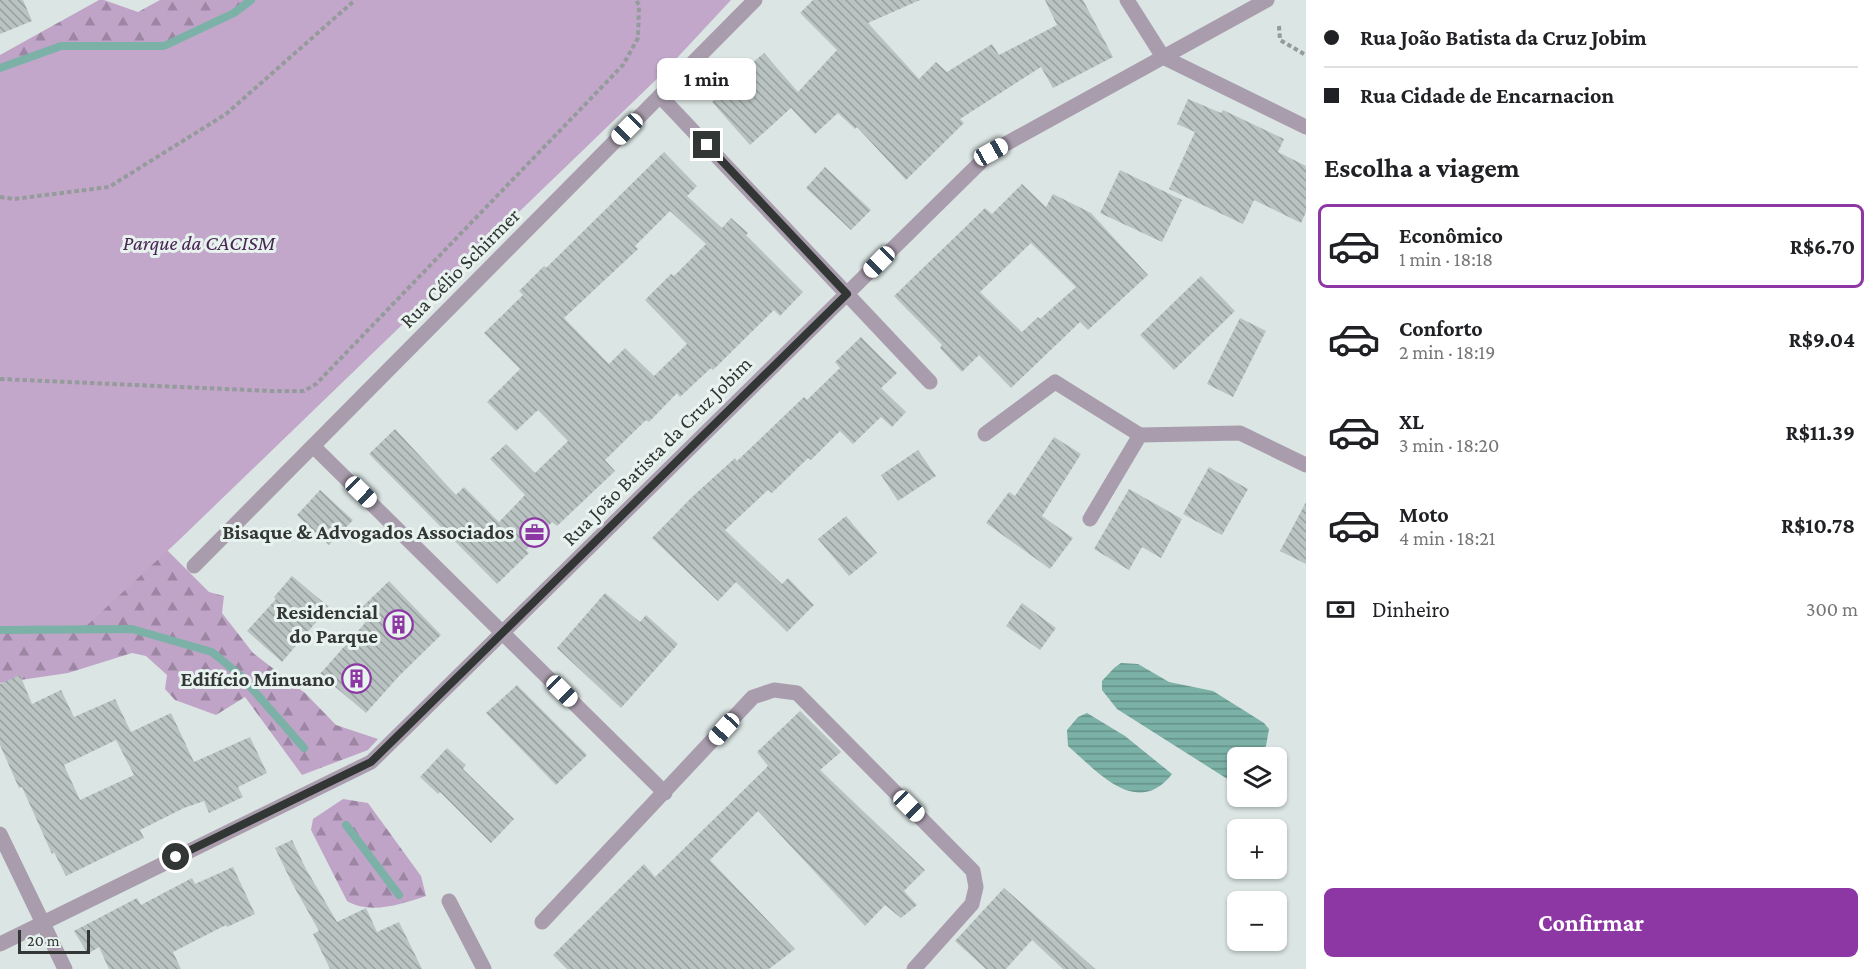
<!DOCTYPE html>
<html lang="pt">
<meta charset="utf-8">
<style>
body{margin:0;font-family:"Crimson Pro",serif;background:#f6f6f6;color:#202124;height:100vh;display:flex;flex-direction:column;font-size:22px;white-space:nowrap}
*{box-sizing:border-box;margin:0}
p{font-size:20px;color:#757577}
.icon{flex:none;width:33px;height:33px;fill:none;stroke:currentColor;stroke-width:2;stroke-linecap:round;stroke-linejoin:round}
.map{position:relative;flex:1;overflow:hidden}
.side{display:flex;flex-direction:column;background:#fff;width:570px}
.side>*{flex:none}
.guide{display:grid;align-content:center;height:132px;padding:0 18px;background:#fff}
.buttons{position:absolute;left:1227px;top:747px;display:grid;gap:12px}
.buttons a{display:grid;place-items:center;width:60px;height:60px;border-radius:9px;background:#fff;box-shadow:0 2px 4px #0004;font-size:30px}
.scale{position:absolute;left:18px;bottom:15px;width:72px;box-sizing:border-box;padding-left:6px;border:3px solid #323635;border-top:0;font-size:16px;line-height:21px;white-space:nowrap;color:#323635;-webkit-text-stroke:4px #e8f3f0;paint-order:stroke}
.end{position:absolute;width:27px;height:27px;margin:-14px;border:8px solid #323635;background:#fff;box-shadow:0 0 0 3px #fff}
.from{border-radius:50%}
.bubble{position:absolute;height:42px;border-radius:9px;background:#fff;box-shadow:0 2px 4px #0004;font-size:20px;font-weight:700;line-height:42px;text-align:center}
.car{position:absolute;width:18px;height:36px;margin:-18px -9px;border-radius:8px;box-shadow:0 0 4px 2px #0007;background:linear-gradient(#fff 24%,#345 0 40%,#fff 0 76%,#345 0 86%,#fff 0)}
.guide b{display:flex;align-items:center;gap:21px;height:57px;font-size:22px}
.guide b+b{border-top:2px solid #e0e0e0}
.guide i{width:15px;height:15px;background:#202124}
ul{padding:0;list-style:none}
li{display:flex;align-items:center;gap:18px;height:84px;margin:0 12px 9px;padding:0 6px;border:3px solid transparent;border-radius:9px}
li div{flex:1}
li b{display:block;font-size:22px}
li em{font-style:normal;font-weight:700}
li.active{border-color:#8d37a4}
li>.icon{width:54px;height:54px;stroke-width:1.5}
h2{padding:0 18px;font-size:27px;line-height:72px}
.pay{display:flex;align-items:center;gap:15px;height:66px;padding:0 18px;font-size:22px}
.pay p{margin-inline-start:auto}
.cta{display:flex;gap:12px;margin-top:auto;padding:12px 18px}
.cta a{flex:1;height:69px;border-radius:9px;background:#8d37a4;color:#fff;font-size:24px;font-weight:700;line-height:69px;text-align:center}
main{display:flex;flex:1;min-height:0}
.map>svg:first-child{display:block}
.forest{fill:url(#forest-firs)}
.park{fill:#c2a7ca}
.water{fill:url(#water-rules)}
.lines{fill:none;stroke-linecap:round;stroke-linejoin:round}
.stream{stroke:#7bb1a6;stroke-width:8}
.building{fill:url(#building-back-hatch);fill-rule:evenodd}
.path{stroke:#949b9a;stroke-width:4;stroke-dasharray:4.5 3;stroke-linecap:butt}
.minor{stroke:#a99dad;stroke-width:15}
.route{stroke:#323635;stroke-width:8}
.labels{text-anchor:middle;stroke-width:6;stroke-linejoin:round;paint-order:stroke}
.park-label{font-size:21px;font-style:italic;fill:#482553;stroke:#e8f3f0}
.street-label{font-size:21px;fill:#323635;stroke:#e8f3f0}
.poi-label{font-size:21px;font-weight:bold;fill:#323635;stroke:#e8f3f0;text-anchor:end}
</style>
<main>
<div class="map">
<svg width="1306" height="969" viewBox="0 0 1306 969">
<defs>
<pattern id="forest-firs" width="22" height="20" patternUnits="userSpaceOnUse" patternTransform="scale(1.5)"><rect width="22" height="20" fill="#c0a4c8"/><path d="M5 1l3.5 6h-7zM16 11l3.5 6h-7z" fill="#9d86a3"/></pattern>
<pattern id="water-rules" width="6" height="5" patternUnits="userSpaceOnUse" patternTransform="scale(1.5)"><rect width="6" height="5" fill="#7bb1a6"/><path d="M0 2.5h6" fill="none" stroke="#659188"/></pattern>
<pattern id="building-back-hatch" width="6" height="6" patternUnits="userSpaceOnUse" patternTransform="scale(1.5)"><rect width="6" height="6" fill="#b9c3c1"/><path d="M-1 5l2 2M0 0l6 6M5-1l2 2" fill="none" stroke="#979f9e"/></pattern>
</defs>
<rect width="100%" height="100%" fill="#dbe5e3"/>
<g class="forest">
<polygon points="99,0 104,0 138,12 160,0 299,0 0,172 0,55"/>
<polygon points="112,538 168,551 209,592 224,596 222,613 253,653 305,693 336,725 378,739 368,750 302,775 245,697 216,715 175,700 165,689 167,675 146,656 132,653 68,673 0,683 0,596"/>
<path d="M 343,799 L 368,803 L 421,876 L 426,896 C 402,904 370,915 347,901 L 311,830 L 313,819 Z"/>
</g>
<polygon class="park" points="251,0 731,0 663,73 177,542 83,629 0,630 0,68 61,46 164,46 234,13"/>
<g class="water">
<polygon points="1121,663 1138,664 1169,682 1213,691 1264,723 1269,729 1266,746 1256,757 1238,758 1237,773 1229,780 1117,709 1102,690 1102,681 1114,668"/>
<path d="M 1087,713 L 1125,736 L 1172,774 C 1137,819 1097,771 1068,746 L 1067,730 L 1078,717 Z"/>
</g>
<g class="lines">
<g class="stream">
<polyline points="0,68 61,46 164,46 234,13 251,0"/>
<polyline points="0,630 132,629 212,652 241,676 304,748"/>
<polyline points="346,825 399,895"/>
</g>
</g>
<g class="building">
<polygon points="0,0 23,0 32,21 0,34"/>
<polygon points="813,0 920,0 868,23 919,79 936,62 947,72 992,44 999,55 1057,25 1045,0 1083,0 1113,57 1053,88 1041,67 960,119 964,123 906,180 857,127 855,129 838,113 815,134 791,108 750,145 712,102 741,76 739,74 764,53 798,92 837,50 800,13"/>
<polygon points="1188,99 1221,113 1223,110 1284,139 1278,152 1306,166 1306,212 1301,223 1254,200 1243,224 1169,189 1195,132 1177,124"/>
<path d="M 664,152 L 697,186 L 687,196 L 722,228 L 731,218 L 748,233 L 746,235 L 803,292 L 780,316 L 774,310 L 713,370 L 711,368 L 680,397 L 677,393 L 649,422 L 646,420 L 605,460 L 615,471 L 557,526 L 552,522 L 526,550 L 529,553 L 497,584 L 369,454 L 395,429 L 456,495 L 464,487 L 499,522 L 525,495 L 490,459 L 506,444 L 535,473 L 568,441 L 538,410 L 516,431 L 487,402 L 520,369 L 484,333 L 523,295 L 519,291 L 544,266 L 546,268 ZM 670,211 L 706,244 L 674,276 L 671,274 L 645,300 L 687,344 L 654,376 L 625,348 L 609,364 L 564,318 L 638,249 L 635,246 Z"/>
<polygon points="825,167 871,210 851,230 806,188"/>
<polygon points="1120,170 1182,200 1162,242 1100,213"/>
<path d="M 1022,184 L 1046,207 L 1053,194 L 1091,213 L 1148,275 L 1088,330 L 1080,322 L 1011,388 L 979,355 L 962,372 L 940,348 L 942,345 L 894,296 L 985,208 L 992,214 ZM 1031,243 L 1076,287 L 1040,319 L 1038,317 L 1022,332 L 980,292 Z"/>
<polygon points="1201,276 1235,311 1174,370 1140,335"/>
<polygon points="1240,318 1266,331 1233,397 1207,384"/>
<polygon points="861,337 897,373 881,388 906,412 892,427 881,417 853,444 840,431 811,460 808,458 772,493 768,490 725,530 782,584 788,578 814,605 787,632 736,582 718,601 652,538 691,498 735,458 737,461 804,397 807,400 840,368 835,362"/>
<polygon points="1054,437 1081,454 1042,516 1073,538 1050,569 986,523 1009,492 1015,496"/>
<polygon points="918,450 936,476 898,501 881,475"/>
<polygon points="1209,467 1248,489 1222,535 1183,514"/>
<polygon points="1129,489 1182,519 1161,558 1142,547 1129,570 1094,549"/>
<polygon points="320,490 353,520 329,545 297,515"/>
<polygon points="1306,502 1306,564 1280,551"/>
<polygon points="846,516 877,553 849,576 818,539"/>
<polygon points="292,576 329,607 282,662 247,631 276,599 274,597"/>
<polygon points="389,581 441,635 399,676 366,713 320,674 365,623 356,613"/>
<polygon points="605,593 640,622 646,615 678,644 621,708 557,648"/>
<polygon points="1022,603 1056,628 1040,650 1006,626"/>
<path d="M 20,675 L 32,704 L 61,690 L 74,717 L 115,699 L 131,732 L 171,713 L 194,762 L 250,737 L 267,773 L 238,787 L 243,797 L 209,813 L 204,801 L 184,808 L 140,830 L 144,838 L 66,876 L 54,852 L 52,854 L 22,787 L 19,788 L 0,745 L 0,684 ZM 116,740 L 134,775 L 80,800 L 64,765 Z"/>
<polygon points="517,685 587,755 556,785 486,713"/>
<polygon points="800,711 841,752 820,770 925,870 904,891 917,905 901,918 885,905 865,926 758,811 710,860 795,949 769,969 567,969 553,955 644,864 655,877 768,766 757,752"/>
<polygon points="447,748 466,765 463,769 514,819 491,843 440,792 438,794 420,777"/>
<polygon points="292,840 306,869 337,922 366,908 377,932 399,922 422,969 330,969 313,934 319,931 292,883 275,848"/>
<polygon points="233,867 255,914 227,927 226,925 173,952 181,969 109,969 99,947 88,954 74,931 137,898 141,905 192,878 195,884"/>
<polygon points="1004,888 1064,941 1095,969 1063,969 1032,940 1006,969 986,969 955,941"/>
</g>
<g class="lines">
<g class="path">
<polyline points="1279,26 1280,40 1304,54"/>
<polyline points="0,197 14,199 109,187 226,114 355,0"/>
<polyline points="0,379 271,391 304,391 316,384 623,65 638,38 639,5 636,0"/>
</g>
<g class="minor">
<polyline points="1127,0 1163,57 1306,127"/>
<polyline points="660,96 930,382"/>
<polyline points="985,434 1055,382 1140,435"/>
<polyline points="313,446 665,793"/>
<polyline points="1090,519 1140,435 1240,433 1306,465"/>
<polyline points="194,566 755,0"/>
<polyline points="0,834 65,969"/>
<polyline points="449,901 484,969"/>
<polyline points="542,922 753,697 774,690 797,693 973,871 976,887 972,904 914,969"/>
<polyline points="0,944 371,762 991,152 1267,0"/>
</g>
</g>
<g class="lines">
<polyline class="route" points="176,857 371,762 847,294 707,145"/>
</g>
<defs>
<symbol id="office-ring" viewBox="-11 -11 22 22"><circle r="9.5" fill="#e8f3f0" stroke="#8d37a4" stroke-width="1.5"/><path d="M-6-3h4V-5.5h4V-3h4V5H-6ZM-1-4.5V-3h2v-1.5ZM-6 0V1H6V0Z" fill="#8d37a4"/></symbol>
<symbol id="building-ring" viewBox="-11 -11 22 22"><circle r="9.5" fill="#e8f3f0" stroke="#8d37a4" stroke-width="1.5"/><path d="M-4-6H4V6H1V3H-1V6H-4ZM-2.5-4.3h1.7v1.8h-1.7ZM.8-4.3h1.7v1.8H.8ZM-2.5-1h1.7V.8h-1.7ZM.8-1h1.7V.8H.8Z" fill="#8d37a4"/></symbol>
</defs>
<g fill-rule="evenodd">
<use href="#office-ring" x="518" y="516" width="33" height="33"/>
<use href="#building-ring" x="382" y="608" width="33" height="33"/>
<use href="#building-ring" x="340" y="662" width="33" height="33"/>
</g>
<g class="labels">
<g class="park-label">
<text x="199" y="250">Parque da CACISM</text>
</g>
<g class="street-label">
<text transform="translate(460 268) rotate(-45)" y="7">Rua Célio Schirmer</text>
<text transform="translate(657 451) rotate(-45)" y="7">Rua João Batista da Cruz Jobim</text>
</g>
<g class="poi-label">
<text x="514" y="539">Bisaque &amp; Advogados Associados</text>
<text x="378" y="619">Residencial<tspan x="378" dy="24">do Parque</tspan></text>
<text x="335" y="686">Edifício Minuano</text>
</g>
</g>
</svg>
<div class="buttons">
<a><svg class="icon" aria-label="layers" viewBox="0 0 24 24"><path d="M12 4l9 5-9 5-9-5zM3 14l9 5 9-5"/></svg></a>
<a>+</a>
<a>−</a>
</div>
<div class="scale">20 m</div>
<i class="end from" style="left:176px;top:857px"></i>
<i class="end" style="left:707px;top:145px"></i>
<div class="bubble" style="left:657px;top:58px;width:99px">1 min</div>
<i class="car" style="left:627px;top:129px;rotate:225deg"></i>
<i class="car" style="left:991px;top:152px;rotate:61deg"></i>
<i class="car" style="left:879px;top:262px;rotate:225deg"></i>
<i class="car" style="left:361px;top:492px;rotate:134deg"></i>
<i class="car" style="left:562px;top:691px;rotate:135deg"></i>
<i class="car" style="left:724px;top:729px;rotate:222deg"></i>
<i class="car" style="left:909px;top:806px;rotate:135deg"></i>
</div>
<section class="side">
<div class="guide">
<b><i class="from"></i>Rua João Batista da Cruz Jobim</b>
<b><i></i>Rua Cidade de Encarnacion</b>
</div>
<h2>Escolha a viagem</h2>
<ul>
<li class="active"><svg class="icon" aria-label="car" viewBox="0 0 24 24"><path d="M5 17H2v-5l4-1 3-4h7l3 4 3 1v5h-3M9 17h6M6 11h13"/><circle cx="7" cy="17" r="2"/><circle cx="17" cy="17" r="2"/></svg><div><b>Econômico</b><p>1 min · 18:18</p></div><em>R$6.70</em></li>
<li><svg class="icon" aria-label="car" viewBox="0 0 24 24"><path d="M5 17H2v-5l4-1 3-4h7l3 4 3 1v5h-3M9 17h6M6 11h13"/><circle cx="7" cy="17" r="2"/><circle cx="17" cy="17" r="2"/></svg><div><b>Conforto</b><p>2 min · 18:19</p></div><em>R$9.04</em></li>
<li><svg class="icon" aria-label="car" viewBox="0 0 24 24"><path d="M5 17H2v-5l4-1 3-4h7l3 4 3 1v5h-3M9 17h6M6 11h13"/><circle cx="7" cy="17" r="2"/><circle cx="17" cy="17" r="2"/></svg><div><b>XL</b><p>3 min · 18:20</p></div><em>R$11.39</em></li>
<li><svg class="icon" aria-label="car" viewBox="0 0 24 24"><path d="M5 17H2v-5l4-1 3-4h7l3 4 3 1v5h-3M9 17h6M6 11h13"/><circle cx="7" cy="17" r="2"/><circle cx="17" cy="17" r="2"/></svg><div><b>Moto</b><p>4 min · 18:21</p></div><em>R$10.78</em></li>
</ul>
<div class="pay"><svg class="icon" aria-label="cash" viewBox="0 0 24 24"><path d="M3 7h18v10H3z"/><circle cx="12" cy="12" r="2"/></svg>Dinheiro<p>300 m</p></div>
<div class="cta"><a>Confirmar</a></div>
</section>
</main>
